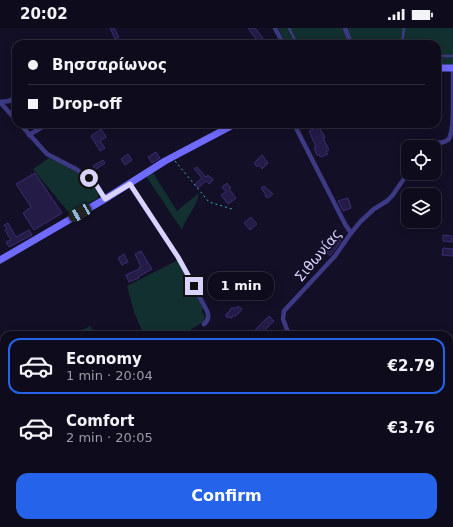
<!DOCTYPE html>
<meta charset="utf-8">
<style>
body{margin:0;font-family:"DejaVu Sans",sans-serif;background:#1c1929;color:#f1f3f6;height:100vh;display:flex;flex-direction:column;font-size:15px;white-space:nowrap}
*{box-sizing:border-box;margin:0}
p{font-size:13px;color:#9b9ba3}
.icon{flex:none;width:22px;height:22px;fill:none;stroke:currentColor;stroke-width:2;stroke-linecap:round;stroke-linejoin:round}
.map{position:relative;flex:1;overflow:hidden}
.details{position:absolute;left:0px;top:303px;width:453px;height:196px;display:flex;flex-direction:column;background:#0e0b1c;border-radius:12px 12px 0 0;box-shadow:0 2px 10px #0003,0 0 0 1px #2e2b3b}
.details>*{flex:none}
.top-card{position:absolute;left:12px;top:12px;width:429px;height:88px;border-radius:12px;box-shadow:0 2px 10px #0003,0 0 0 1px #2e2b3b;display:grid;align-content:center;height:88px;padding:0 16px;background:#0e0b1c}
.fabs{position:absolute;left:401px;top:112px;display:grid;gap:8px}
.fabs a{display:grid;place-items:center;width:40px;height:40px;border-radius:8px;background:#0e0b1c;box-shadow:0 2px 10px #0003,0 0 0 1px #2e2b3b;font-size:20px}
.end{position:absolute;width:18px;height:18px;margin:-9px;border:5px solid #d9d4ff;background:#111;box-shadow:0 0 0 2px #111}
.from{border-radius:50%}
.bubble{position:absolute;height:28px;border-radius:12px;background:#0e0b1c;box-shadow:0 2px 10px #0003,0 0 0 1px #2e2b3b;font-size:13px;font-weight:700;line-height:28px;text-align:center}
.car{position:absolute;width:12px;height:24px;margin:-12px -6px;border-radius:5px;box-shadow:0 0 3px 1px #0007;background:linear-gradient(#222 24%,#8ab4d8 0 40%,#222 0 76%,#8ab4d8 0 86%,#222 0)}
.top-card b{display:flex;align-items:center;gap:14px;height:38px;font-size:15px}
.top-card b+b{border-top:1px solid #2e2b3b}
.top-card i{width:10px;height:10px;background:#f1f3f6}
ul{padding:7px 0 0;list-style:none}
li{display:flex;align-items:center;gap:12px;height:56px;margin:0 8px 6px;padding:0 8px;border:2px solid transparent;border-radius:12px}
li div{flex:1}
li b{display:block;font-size:15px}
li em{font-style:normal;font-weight:700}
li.current{border-color:#2563eb}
li>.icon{width:36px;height:36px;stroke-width:1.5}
.primary-button{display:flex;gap:8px;margin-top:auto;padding:8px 16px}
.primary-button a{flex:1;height:46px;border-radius:12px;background:#2563eb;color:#fff;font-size:16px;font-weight:700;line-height:46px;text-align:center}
.status{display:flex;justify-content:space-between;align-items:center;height:28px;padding:0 20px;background:#0e0b1c;direction:ltr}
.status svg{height:11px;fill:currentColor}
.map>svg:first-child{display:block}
.green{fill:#12302f}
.building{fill:#241b47;stroke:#3b2d73}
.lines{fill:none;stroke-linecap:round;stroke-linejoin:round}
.path{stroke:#2fb8b0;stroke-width:1;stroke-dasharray:2 3;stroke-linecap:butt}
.lane{stroke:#3d3a85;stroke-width:2.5}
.street{stroke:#3d3a85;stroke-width:4.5}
.secondary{stroke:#6f6bff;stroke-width:7}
.route{stroke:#d9d4ff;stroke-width:5}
.labels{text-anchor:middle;stroke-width:3;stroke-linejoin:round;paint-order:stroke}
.street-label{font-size:14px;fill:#d9d4ff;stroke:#130f26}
</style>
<div class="status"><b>20:02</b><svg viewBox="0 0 49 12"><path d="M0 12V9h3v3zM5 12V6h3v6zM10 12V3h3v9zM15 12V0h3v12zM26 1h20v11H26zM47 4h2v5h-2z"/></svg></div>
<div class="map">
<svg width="453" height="499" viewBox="0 0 453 499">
<rect width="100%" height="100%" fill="#130f26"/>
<g class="green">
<polygon points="278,0 453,0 453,37 437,37 437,16 286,16"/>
<path d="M 49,130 C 61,135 104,154 98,170 L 70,186 L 33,141 Z"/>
<path d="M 153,145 L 177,183 L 199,165 C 197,179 186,189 182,202 L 146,148 Z"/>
<polygon points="178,232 204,278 202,283 205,289 203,294 182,307 144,307 134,284 127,258"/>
<polygon points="90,297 95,307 72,307 90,298"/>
</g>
<g class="building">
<polygon points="110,0 114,0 119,9 115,11"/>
<polygon points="248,0 255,0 263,10 258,14"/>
<polygon points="314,96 318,96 322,105 323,105 325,110 323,110 329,122 326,124 328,126 321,129 321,128 320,129 319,127 317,127 314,120 316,119 309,103 316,100"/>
<polygon points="101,101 106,109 100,113 105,120 100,123 91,108"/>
<polygon points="434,122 438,127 440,144 435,144 435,137 434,137"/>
<polygon points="156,124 160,130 152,135 148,129"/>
<polygon points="128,126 132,132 125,137 121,131"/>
<polygon points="262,127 268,135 262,141 259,137 257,139 254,135"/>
<polygon points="103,132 105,135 95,142 93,138"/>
<polygon points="197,139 206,149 208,147 210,150 211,149 213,152 209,156 206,153 198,160 195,156 202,150 194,141"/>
<polygon points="35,145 62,185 34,202 23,185 31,179 16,156"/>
<polygon points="227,155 231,160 229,161 236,170 228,176 221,167 226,164 222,159"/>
<polygon points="264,158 273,166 268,170 265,168 266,167 261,160"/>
<polygon points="348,170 351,180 343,183 338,173"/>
<polygon points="251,189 257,196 250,202 244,195"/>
<polygon points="8,195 16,209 29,202 32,207 9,219 6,214 11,212 5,202 7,201 4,197"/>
<polygon points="443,207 452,208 452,214 443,213"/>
<polygon points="339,210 341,213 330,228 325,222 328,219 326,217 330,213 332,216"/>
<polygon points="443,220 453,221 453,228 442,227"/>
<polygon points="141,223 152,241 138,249 139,250 129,254 126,247 139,241 139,240 141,239 135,226"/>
<polygon points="124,226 128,234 122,237 118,230"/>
<polygon points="238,278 242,281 238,286 235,288 232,288 232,290 226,289 226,286 227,286 227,285 229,284 231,280 237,280"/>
<polygon points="269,288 274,293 260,307 256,307 253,304"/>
</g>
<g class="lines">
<g class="path">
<polyline points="175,133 209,174 232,181"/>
<polyline points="453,351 450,354 453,359"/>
</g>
<g class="lane">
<polyline points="289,0 297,16"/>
<polyline points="402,16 404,0"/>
<polyline points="437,28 453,28"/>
<polyline points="45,499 48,495"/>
</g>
<g class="street">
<polyline points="275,0 283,16"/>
<polyline points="345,0 351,16"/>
<polyline points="0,74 16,92"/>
<polyline points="0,74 9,73 16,69"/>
<polyline points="20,96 47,126 76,141 89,150 95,155 105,171"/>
<polyline points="29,107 47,96"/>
<path d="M 417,119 C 425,111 437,118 446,113 C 448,112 450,110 450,108 C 453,100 453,89 453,80 C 453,67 453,53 453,40"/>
<path d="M 129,156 L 178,229 L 205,279 C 209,286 210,291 204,296"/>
<polyline points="351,205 361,193 374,181 387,173 392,168 408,145"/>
<polyline points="289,307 283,291 284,283 335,228 351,205 345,196 294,96"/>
<polyline points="296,495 299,499"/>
<polyline points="196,499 198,495"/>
</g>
<g class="secondary">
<polyline points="437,40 453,40"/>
<polyline points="0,232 105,171 165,133 235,96"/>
</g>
</g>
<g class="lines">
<polyline class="route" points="89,150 95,155 105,171 130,156 178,229 194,258"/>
</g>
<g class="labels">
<g class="street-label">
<text transform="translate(318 227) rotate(-50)" y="5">Σιθωνίας</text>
</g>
</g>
</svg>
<div class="fabs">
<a><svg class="icon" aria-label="locate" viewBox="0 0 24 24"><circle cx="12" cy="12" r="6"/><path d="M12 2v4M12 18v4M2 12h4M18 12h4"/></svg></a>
<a><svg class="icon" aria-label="layers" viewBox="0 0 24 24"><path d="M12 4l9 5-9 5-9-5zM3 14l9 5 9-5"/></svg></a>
</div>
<i class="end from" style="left:89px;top:150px"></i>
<i class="end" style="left:194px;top:258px"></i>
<div class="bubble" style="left:208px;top:244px;width:66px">1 min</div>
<i class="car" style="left:80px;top:185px;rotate:240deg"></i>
<div class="top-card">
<b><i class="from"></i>Βησσαρίωνος</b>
<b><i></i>Drop-off</b>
</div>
<section class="details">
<ul>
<li class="current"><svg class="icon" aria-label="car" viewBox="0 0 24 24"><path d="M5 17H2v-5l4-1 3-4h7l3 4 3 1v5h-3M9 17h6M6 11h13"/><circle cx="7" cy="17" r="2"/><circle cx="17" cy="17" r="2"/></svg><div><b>Economy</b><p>1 min · 20:04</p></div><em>€2.79</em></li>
<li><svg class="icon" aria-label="car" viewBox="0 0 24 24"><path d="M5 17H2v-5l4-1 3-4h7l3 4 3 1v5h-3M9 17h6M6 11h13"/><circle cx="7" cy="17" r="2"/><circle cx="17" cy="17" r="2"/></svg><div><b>Comfort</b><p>2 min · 20:05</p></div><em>€3.76</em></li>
</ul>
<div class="primary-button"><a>Confirm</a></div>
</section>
</div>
